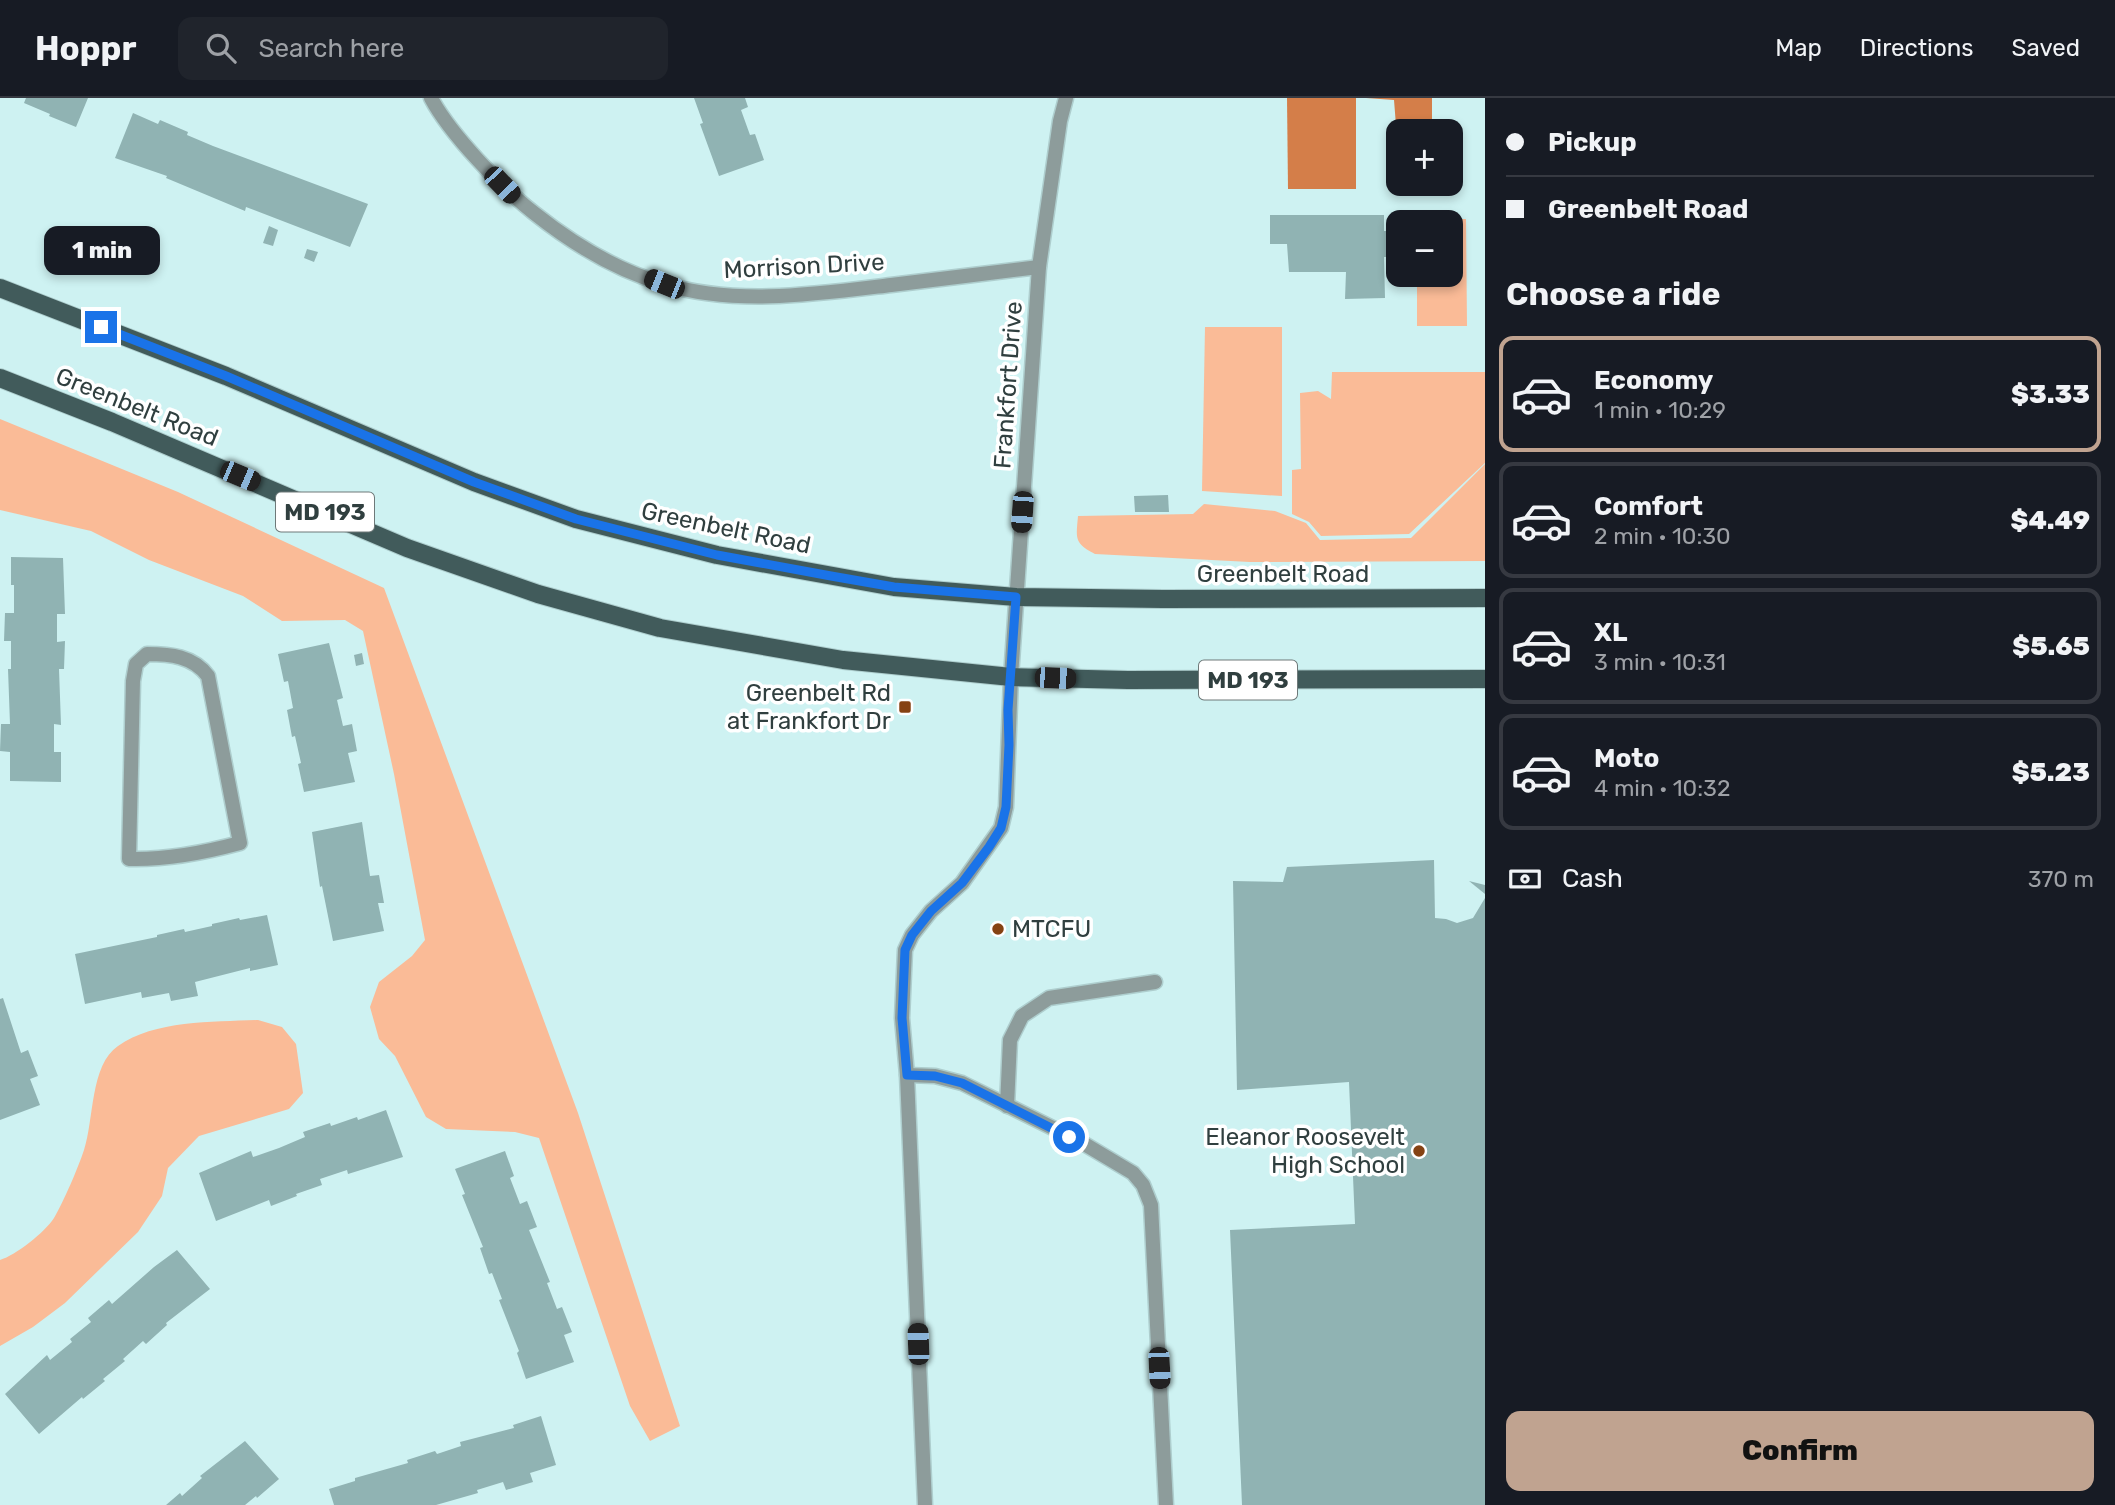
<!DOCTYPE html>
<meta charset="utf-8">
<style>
body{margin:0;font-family:Rubik,sans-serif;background:#20242c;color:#f1f3f6;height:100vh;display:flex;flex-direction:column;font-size:26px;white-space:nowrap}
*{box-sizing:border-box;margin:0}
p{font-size:23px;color:#9ea1a6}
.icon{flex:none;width:38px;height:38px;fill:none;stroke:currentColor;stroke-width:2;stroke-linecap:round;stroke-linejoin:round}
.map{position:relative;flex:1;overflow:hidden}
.side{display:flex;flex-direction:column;background:#171b24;width:630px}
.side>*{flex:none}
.hud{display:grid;align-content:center;height:154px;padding:0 21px;background:#171b24}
.controls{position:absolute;left:1386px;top:21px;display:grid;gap:14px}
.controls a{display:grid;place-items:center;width:77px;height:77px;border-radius:14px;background:#171b24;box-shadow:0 4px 10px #0003;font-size:35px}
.end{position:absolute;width:32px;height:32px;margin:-16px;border:9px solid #1a73e8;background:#fff;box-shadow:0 0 0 4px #fff}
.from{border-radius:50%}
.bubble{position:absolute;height:49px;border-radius:14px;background:#171b24;box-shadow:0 4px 10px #0003;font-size:23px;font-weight:800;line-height:49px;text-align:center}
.car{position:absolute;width:21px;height:42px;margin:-21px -10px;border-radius:9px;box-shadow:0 0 5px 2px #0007;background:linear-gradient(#222 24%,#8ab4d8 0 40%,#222 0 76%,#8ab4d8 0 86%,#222 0)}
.hud b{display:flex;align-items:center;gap:24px;height:66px;font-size:26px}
.hud b+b{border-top:2px solid #363941}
.hud i{width:18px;height:18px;background:#f1f3f6}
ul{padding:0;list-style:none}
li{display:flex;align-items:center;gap:21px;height:116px;margin:0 14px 10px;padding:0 7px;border:4px solid #363941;border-radius:14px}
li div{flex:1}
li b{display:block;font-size:26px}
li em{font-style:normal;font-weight:800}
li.selected{border-color:#c0a390}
li>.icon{width:63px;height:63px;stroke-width:1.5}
h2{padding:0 21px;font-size:32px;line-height:84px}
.pay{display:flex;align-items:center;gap:18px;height:77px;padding:0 21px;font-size:26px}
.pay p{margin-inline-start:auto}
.button{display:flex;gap:14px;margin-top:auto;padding:14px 21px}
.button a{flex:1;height:80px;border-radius:14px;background:#c0a390;color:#111;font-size:28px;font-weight:800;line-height:80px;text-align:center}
header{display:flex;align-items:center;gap:42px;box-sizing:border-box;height:98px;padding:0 35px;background:#171b24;border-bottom:2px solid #363941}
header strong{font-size:33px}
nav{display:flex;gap:38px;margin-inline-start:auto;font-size:24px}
.search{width:490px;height:63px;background:#20242c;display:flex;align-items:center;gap:18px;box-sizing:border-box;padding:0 24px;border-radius:14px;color:#9ea1a6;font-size:26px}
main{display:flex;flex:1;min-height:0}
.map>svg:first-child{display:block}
.green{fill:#fabb97}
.water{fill:#d47e49}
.building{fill:#90b3b3}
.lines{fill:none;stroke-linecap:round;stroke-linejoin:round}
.lane-casing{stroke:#aecece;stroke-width:17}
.street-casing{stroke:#aecece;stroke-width:17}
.primary-casing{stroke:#aecece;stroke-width:20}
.lane{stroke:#8d9c9b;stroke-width:14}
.street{stroke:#8d9c9b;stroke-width:14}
.primary{stroke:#415b5b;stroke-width:18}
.route{stroke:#1a73e8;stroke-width:9}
.poi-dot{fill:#854213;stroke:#fff;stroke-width:2.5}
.labels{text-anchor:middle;stroke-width:7;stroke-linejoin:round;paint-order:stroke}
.shield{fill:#fff;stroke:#6e7979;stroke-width:2}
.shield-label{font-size:23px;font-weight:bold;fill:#303f3f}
.street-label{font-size:24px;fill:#303f3f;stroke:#fff}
.poi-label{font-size:24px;fill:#303f3f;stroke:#fff;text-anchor:end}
</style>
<header>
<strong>Hoppr</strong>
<div class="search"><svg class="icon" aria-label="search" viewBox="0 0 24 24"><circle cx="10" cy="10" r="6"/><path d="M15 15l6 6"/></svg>Search here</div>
<nav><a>Map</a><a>Directions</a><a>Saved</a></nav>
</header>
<main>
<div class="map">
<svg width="1485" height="1407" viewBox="0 0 1485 1407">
<rect width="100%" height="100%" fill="#cef2f2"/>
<g class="green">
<polygon points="1417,121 1466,121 1467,228 1417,228 1417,177 1451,177 1451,124 1417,124"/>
<polygon points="1205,229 1282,229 1282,398 1202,393"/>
<polygon points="1332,274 1485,274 1485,365 1409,436 1321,438 1309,424 1292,416 1292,372 1301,371 1300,295 1318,293 1331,301"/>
<polygon points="0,321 178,394 384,490 578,1015 680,1328 650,1343 630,1308 539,1040 515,1034 446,1031 426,1019 395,958 379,941 370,909 379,884 412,858 425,842 394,676 363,533 345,522 282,523 243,498 149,462 91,433 0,412"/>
<path d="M 1485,366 L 1485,463 L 1250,464 L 1095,456 C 1074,445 1076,441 1078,418 L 1193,416 L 1204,406 L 1275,413 L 1306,425 L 1320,442 L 1411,440 Z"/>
<path d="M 258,922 L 282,929 L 296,946 L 303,995 L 289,1011 L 199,1038 L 168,1070 L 162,1098 L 138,1134 L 65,1205 L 33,1229 L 0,1248 L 0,1162 C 16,1157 44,1135 54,1120 C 64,1103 78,1070 84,1052 C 94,1022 90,967 118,948 C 155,922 214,924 258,922 Z"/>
</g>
<g class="water">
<polygon points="1287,0 1356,0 1356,91 1288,91"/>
<polygon points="1366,0 1432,0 1432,33 1398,33 1397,40 1394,2"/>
</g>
<g class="building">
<polygon points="26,0 88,0 76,29 49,18 50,16 24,5"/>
<polygon points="694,0 745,0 748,9 741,12 750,37 755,36 764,62 719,78 700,26 703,25"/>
<polygon points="133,15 158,26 160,22 188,34 187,37 213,48 368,106 350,149 246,109 245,113 166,80 167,78 115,60"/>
<polygon points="1270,117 1384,117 1384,133 1389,133 1389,159 1384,159 1385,200 1345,201 1346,174 1289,174 1287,146 1270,146"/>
<polygon points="269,128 278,132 273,148 263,145"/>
<polygon points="307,151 318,154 314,164 304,160"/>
<polygon points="1168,397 1169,414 1135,414 1134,398"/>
<polygon points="11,459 63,460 65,516 57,516 57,544 65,543 64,571 59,571 61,627 54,626 54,654 61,654 61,684 10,683 10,654 0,653 1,626 10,626 8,571 11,571 11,543 4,543 5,515 14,515 14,487 11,487"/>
<polygon points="329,545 343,600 337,602 343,628 352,626 357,653 348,655 355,684 304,694 298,666 301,665 295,638 292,639 287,612 293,610 288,583 284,584 278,556"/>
<polygon points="362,555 364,566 356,568 354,557"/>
<polygon points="362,724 370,778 379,777 384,805 378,805 384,833 333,843 322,788 320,789 312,734"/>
<polygon points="1434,762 1435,820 1446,821 1457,825 1473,820 1485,800 1485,1407 1242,1407 1230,1132 1355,1126 1349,984 1237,992 1233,783 1283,784 1287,769"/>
<polygon points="1469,783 1485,787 1485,796"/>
<polygon points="267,817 278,867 250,873 250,870 195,884 198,898 171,903 169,895 142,900 141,894 85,906 75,856 157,839 157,837 184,831 185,834 212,828 212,826 239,820 240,822"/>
<polygon points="3,900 21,955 28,952 38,978 30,981 40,1007 0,1022 0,901"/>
<polygon points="386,1012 403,1059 348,1076 347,1072 320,1081 322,1087 296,1096 297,1098 271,1108 269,1102 216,1123 199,1075 251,1053 253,1059 279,1050 305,1039 303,1034 330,1025 331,1028 357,1019 358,1022"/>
<polygon points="505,1053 514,1078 510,1080 520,1106 527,1103 537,1129 529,1132 550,1184 547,1185 557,1211 562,1209 572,1234 564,1237 574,1264 526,1281 517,1255 519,1253 499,1202 502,1201 492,1175 489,1176 480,1150 483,1149 462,1097 465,1096 455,1071"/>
<polygon points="177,1152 210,1191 166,1225 167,1227 146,1246 143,1243 123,1261 125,1263 103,1281 105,1283 83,1301 82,1299 39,1336 5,1296 47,1257 50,1262 72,1244 70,1241 91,1224 88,1220 109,1202 112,1206 154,1169"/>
<polygon points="541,1318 556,1367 530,1375 533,1384 506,1392 503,1384 477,1392 478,1395 436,1407 334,1407 329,1391 355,1383 355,1380 408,1365 407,1362 435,1353 437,1356 461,1348 460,1344 514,1330 513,1327"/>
<polygon points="245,1343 279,1381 257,1400 256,1398 245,1407 166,1407 180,1395 182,1398 202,1380 200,1378"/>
</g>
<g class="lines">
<defs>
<g id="lane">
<path d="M 147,556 C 170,556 193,558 208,578 L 240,745 C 203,755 167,762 129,761 L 133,583 L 136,566 Z"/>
<polyline points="907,977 935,978 962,985 1081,1044 1133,1075 1143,1087 1151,1107 1166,1407"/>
<polyline points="1007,1008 1010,942 1022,918 1049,900 1155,884"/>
<polyline points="925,1407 907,977 902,920 905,852 912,837 931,813 962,785 1001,730 1006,709 1011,579"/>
</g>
<g id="street">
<path d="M 431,0 C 450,36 502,90 534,115 C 573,146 615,172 664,186 C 736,208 817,196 891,187 C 940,181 990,175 1039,169"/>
<polyline points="1011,579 1039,169 1060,23 1066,0"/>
</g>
<g id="primary">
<polyline points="0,190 226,278 474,384 576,421 717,457 894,489 1016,499 1163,501 1485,500"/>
<polyline points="0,280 112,324 407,450 538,496 660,530 843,562 1011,579 1128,582 1485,581"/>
</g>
</defs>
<use href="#lane" class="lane-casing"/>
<use href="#street" class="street-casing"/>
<use href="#primary" class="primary-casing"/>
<use href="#lane" class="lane"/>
<use href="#street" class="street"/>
<use href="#primary" class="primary"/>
</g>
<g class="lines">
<polyline class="route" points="101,229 226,278 474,384 576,421 717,457 831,478 894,489 1016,499 1008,612 1009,647 1006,709 1001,730 989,749 962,785 931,813 912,837 905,852 902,920 907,977 935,978 962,985 1069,1039"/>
</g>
<g class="poi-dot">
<rect x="898" y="602" width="14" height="14" rx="3.5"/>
<circle cx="998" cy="831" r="7"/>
<circle cx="1419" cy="1053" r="7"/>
</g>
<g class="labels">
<g class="shield">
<rect x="276" y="394.5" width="98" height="39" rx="5"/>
<rect x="1199" y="562.5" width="98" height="39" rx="5"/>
</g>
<g class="shield-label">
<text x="325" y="422">MD 193</text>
<text x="1248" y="590">MD 193</text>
</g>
<g class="street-label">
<text transform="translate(804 168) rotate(-3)" y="8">Morrison Drive</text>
<text transform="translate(1008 287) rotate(-86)" y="8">Frankfort Drive</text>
<text transform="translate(137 309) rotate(22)" y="8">Greenbelt Road</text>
<text transform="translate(726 430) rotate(12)" y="8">Greenbelt Road</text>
<text x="1283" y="484">Greenbelt Road</text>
</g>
<g class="poi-label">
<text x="891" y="603">Greenbelt Rd<tspan x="891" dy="28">at Frankfort Dr</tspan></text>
<text x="1012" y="839" text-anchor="start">MTCFU</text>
<text x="1405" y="1047">Eleanor Roosevelt<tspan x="1405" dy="28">High School</tspan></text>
</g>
</g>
</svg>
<div class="controls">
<a>+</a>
<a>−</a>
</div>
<i class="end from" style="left:1069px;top:1039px"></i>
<i class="end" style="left:101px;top:229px"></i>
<div class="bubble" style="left:44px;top:128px;width:116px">1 min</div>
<i class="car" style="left:502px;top:87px;rotate:136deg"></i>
<i class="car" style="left:664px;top:186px;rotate:292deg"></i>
<i class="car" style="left:240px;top:378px;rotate:113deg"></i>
<i class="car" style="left:1022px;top:414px;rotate:184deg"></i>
<i class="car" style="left:1055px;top:580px;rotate:92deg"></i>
<i class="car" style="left:918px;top:1246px;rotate:358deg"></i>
<i class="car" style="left:1159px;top:1270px;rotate:177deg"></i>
</div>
<section class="side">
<div class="hud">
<b><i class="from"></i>Pickup</b>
<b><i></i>Greenbelt Road</b>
</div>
<h2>Choose a ride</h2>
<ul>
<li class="selected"><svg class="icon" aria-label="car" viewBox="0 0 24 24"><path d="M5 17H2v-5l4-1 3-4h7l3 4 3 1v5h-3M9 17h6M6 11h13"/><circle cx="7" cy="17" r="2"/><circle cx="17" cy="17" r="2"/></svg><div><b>Economy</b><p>1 min · 10:29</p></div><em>$3.33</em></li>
<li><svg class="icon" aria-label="car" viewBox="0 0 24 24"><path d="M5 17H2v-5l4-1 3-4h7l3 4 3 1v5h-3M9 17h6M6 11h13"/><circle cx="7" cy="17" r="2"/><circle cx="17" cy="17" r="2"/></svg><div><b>Comfort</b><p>2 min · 10:30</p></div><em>$4.49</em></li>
<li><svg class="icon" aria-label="car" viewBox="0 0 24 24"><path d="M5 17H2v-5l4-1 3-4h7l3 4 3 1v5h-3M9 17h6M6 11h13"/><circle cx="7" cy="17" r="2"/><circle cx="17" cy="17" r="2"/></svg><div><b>XL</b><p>3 min · 10:31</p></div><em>$5.65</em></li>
<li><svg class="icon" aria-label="car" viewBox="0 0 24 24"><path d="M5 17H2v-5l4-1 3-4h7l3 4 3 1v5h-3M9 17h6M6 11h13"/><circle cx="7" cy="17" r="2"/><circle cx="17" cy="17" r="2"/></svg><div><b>Moto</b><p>4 min · 10:32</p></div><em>$5.23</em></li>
</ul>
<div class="pay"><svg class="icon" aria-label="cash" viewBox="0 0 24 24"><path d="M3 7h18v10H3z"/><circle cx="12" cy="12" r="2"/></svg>Cash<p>370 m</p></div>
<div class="button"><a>Confirm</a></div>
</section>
</main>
